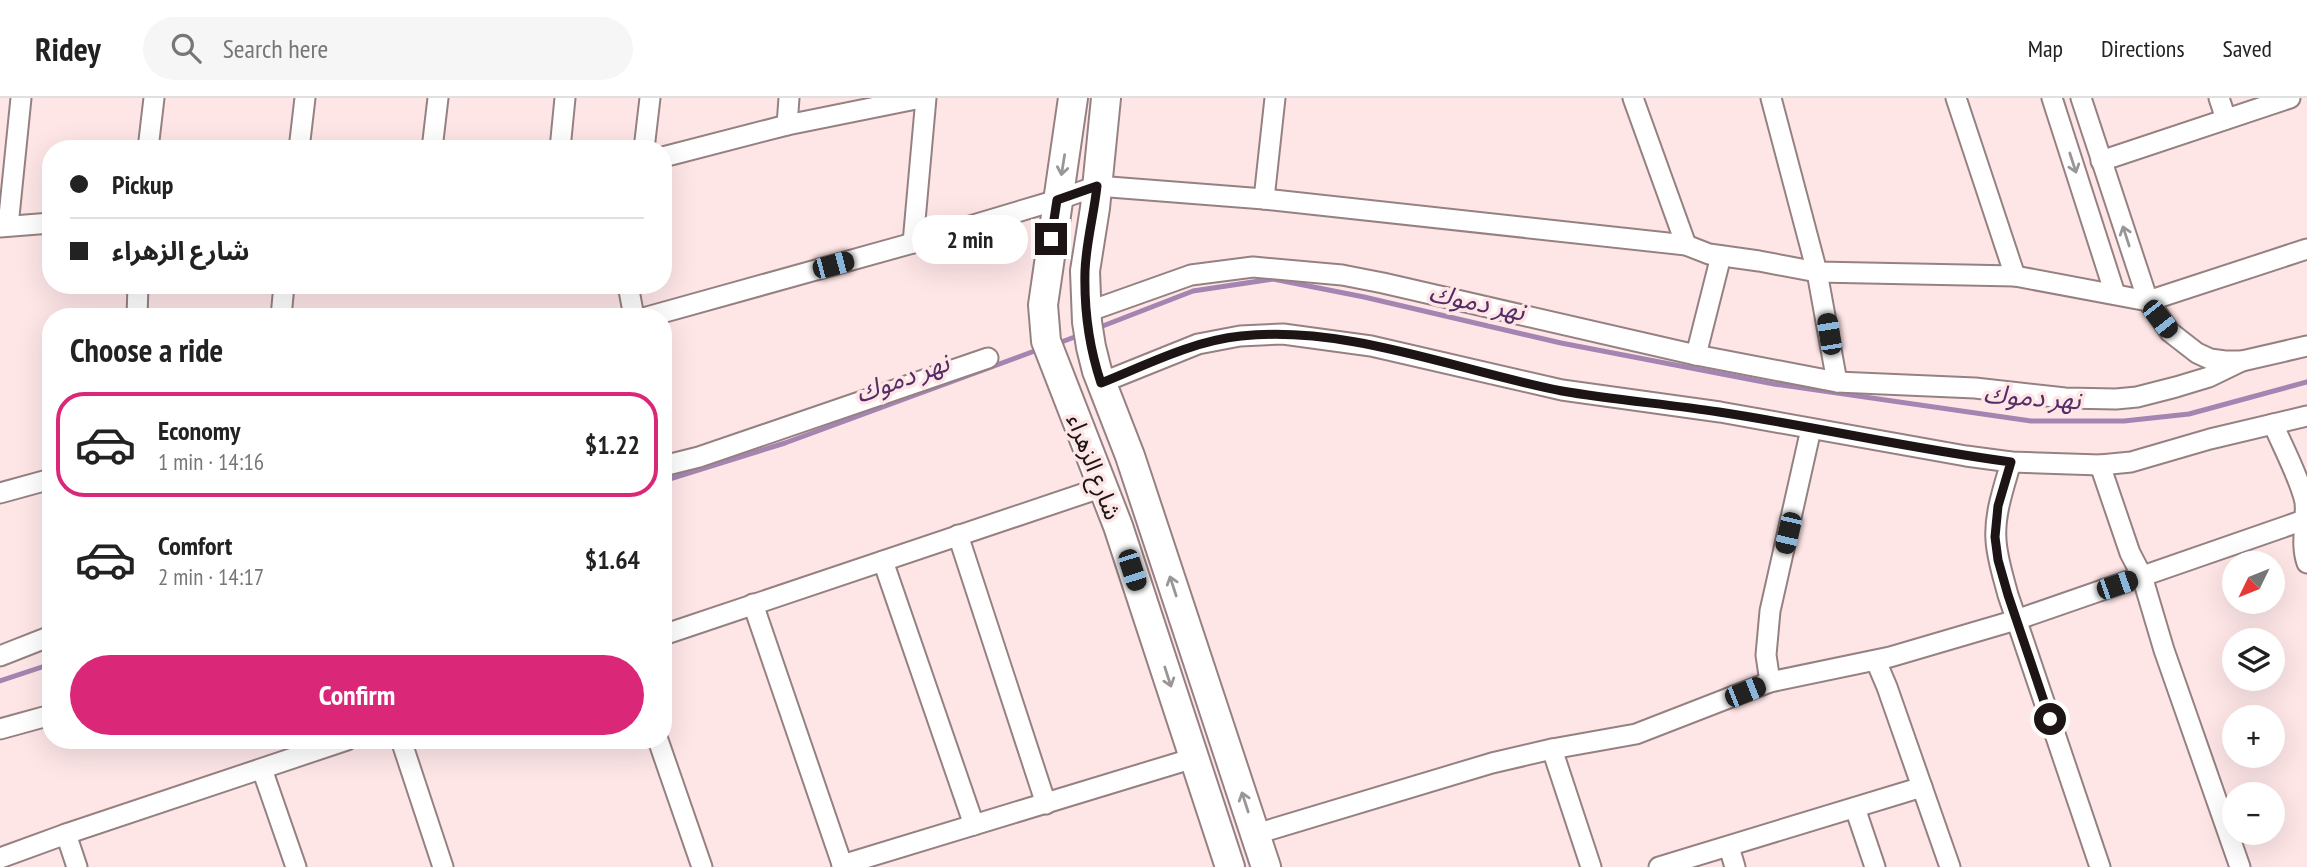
<!DOCTYPE html>
<meta charset="utf-8">
<style>
body{margin:0;font-family:"PT Sans Narrow","Noto Sans Arabic",sans-serif;background:#f6f6f6;color:#222;height:100vh;display:flex;flex-direction:column;font-size:26px;white-space:nowrap}
*{box-sizing:border-box;margin:0}
p{font-size:23px;color:#767676}
.icon{flex:none;width:38px;height:38px;fill:none;stroke:currentColor;stroke-width:2;stroke-linecap:round;stroke-linejoin:round}
.map{position:relative;flex:1;overflow:hidden}
.panel{position:absolute;left:42px;top:210px;width:630px;height:441px;display:flex;flex-direction:column;background:#fff;border-radius:28px;box-shadow:0 7px 28px #0002}
.panel>*{flex:none}
.guide{position:absolute;left:42px;top:42px;width:630px;height:154px;border-radius:28px;box-shadow:0 7px 28px #0002;display:grid;align-content:center;height:154px;padding:0 28px;background:#fff}
.needle{width:46px;rotate:227deg}
.buttons{position:absolute;left:2222px;top:453px;display:grid;gap:14px}
.buttons a{display:grid;place-items:center;width:63px;height:63px;border-radius:50%;background:#fff;box-shadow:0 7px 28px #0002;font-size:35px}
.end{position:absolute;width:32px;height:32px;margin:-16px;border:9px solid #1d1515;background:#fff;box-shadow:0 0 0 4px #fff}
.from{border-radius:50%}
.bubble{position:absolute;height:49px;border-radius:24px;background:#fff;box-shadow:0 7px 28px #0002;font-size:23px;font-weight:600;line-height:49px;text-align:center}
.car{position:absolute;width:21px;height:42px;margin:-21px -10px;border-radius:9px;box-shadow:0 0 5px 2px #0007;background:linear-gradient(#222 24%,#8ab4d8 0 40%,#222 0 76%,#8ab4d8 0 86%,#222 0)}
.guide b{display:flex;align-items:center;gap:24px;height:66px;font-size:26px}
.guide b+b{border-top:2px solid #e0e0e0}
.guide i{width:18px;height:18px;background:#222}
ul{padding:0;list-style:none}
li{display:flex;align-items:center;gap:21px;height:105px;margin:0 14px 10px;padding:0 14px;border:4px solid transparent;border-radius:28px}
li div{flex:1}
li b{display:block;font-size:26px}
li em{font-style:normal;font-weight:600}
li.current{border-color:#db2777}
li>.icon{width:63px;height:63px;stroke-width:1.5}
h2{padding:0 28px;font-size:32px;line-height:84px}
.cta{display:flex;gap:14px;margin-top:auto;padding:14px 28px}
.cta a{flex:1;height:80px;border-radius:42px;background:#db2777;color:#fff;font-size:28px;font-weight:600;line-height:80px;text-align:center}
header{display:flex;align-items:center;gap:42px;box-sizing:border-box;height:98px;padding:0 35px;background:#fff;border-bottom:2px solid #e0e0e0}
header strong{font-size:33px}
nav{display:flex;gap:38px;margin-inline-start:auto;font-size:24px}
.search{width:490px;height:63px;background:#f6f6f6;display:flex;align-items:center;gap:18px;box-sizing:border-box;padding:0 24px;border-radius:38px;color:#767676;font-size:26px}
.map>svg:first-child{display:block}
.lines{fill:none;stroke-linecap:round;stroke-linejoin:round}
.stream{stroke:#a485b2;stroke-width:5}
.minor-casing{stroke:#968182;stroke-width:23}
.secondary-casing{stroke:#968182;stroke-width:32}
.minor{stroke:#fff;stroke-width:19}
.secondary{stroke:#fff;stroke-width:28}
.oneway{stroke:#999696}
.route{stroke:#1d1515;stroke-width:9}
.labels{text-anchor:middle;stroke-width:7;stroke-linejoin:round;paint-order:stroke}
.street-label{font-size:24px;fill:#1d1515;stroke:#fee6e7}
.water-label{font-size:26px;font-style:italic;fill:#542c66;stroke:#fee6e7}
</style>
<header>
<strong>Ridey</strong>
<div class="search"><svg class="icon" aria-label="search" viewBox="0 0 24 24"><circle cx="10" cy="10" r="6"/><path d="M15 15l6 6"/></svg>Search here</div>
<nav><a>Map</a><a>Directions</a><a>Saved</a></nav>
</header>
<div class="map">
<svg width="2307" height="769" viewBox="0 0 2307 769">
<rect width="100%" height="100%" fill="#fee6e7"/>
<g class="lines">
<g class="stream">
<polyline points="1095,231 1193,193 1273,181 1364,199 1561,245 1774,286 2031,323 2124,323 2189,316 2307,284"/>
<polyline points="1056,246 1080,237"/>
<polyline points="663,383 785,345 1040,251"/>
<polyline points="0,583 51,566"/>
</g>
<defs>
<g id="minor">
<polyline points="1633,0 1686,147"/>
<polyline points="1771,0 1817,174 1837,284"/>
<polyline points="1956,0 2015,178"/>
<polyline points="2052,0 2115,196"/>
<polyline points="2081,0 2148,203 2170,234 2197,255 2210,261 2225,263 2242,263 2307,248"/>
<polyline points="2219,0 2226,21"/>
<polyline points="787,27 789,0"/>
<polyline points="148,51 154,0"/>
<polyline points="299,51 305,0"/>
<polyline points="432,51 438,0"/>
<polyline points="560,51 565,0"/>
<polyline points="644,51 650,0"/>
<polyline points="663,59 787,27 921,0"/>
<polyline points="2101,63 2290,0"/>
<polyline points="1264,101 1275,0"/>
<polyline points="8,128 21,0"/>
<polyline points="0,129 51,125"/>
<polyline points="913,145 926,0"/>
<polyline points="628,187 634,219"/>
<polyline points="1087,214 1191,177 1253,169 1342,177 1383,185 1696,257 1837,284 1975,290 2065,300 2116,301 2137,299 2176,289 2209,279 2242,263"/>
<polyline points="137,219 138,187"/>
<polyline points="281,219 284,187"/>
<polyline points="647,219 913,145 1057,102 1097,88 1264,101 1686,147 1709,156 1759,163 1817,174 2015,178 2148,203 2307,151"/>
<polyline points="1696,257 1721,158"/>
<polyline points="1101,285 1198,246 1240,238 1283,236 1371,248 1562,292 1720,314 1966,358 2011,364 2100,367 2131,364 2210,341 2307,318"/>
<path d="M 2273,326 C 2283,349 2300,381 2305,404 C 2307,425 2300,445 2307,465"/>
<path d="M 2011,364 C 2004,389 1994,416 1996,442 C 1997,460 2003,478 2008,497 L 2100,769"/>
<polyline points="2100,367 2130,455 2142,478 2164,552 2240,769"/>
<polyline points="663,368 699,359 988,260"/>
<polyline points="0,395 51,381"/>
<polyline points="958,437 1046,706"/>
<polyline points="883,463 974,727"/>
<polyline points="753,506 843,769"/>
<polyline points="663,537 1103,389"/>
<polyline points="0,558 51,538"/>
<polyline points="1876,563 1887,589 1950,769"/>
<polyline points="1770,584 1766,557 1770,513 1811,331"/>
<polyline points="0,631 51,617"/>
<polyline points="401,642 443,769"/>
<polyline points="658,642 702,769"/>
<polyline points="1552,651 1591,769"/>
<polyline points="262,671 296,769"/>
<polyline points="1855,710 1875,769"/>
<polyline points="66,736 77,769"/>
<polyline points="1256,736 1492,665 1552,651 1636,636 1770,584 1890,559 2016,522 2307,421"/>
<polyline points="1729,749 1735,769"/>
<polyline points="0,760 66,736 347,642"/>
<polyline points="842,767 1194,660"/>
<polyline points="1659,769 1922,689"/>
</g>
<g id="secondary">
<polyline points="1073,0 1043,207 1046,243 1118,428 1230,769"/>
<polyline points="1106,0 1095,110 1085,173 1087,224 1091,249 1097,273 1130,358 1266,769"/>
</g>
</defs>
<use href="#minor" class="minor-casing"/>
<use href="#secondary" class="secondary-casing"/>
<use href="#minor" class="minor"/>
<use href="#secondary" class="secondary"/>
</g>
<defs><path id="oneway-shaft" d="M-6 0H5M1.5-3L5.5 0L1.5 3" fill="none" stroke-width="1.6" stroke-linecap="round" stroke-linejoin="round" transform="scale(1.75)"/></defs>
<g class="oneway">
<use href="#oneway-shaft" transform="translate(2073 65) rotate(72)"/>
<use href="#oneway-shaft" transform="translate(1063 67) rotate(99)"/>
<use href="#oneway-shaft" transform="translate(2126 138) rotate(-108)"/>
<use href="#oneway-shaft" transform="translate(1173 488) rotate(-108)"/>
<use href="#oneway-shaft" transform="translate(1168 579) rotate(72)"/>
<use href="#oneway-shaft" transform="translate(1245 704) rotate(-108)"/>
</g>
<g class="lines">
<path class="route" d="M 1051,141 L 1057,102 L 1097,88 C 1094,116 1086,145 1085,173 C 1084,211 1089,249 1101,285 C 1146,267 1192,243 1241,238 C 1349,227 1458,273 1562,293 C 1614,302 1667,306 1719,314 C 1817,329 1913,351 2011,364 L 1998,408 L 1995,439 L 1998,462 L 2008,497 L 2050,621"/>
</g>
<g class="labels">
<g class="street-label">
<text transform="translate(1094 369) rotate(69)" y="8">شارع الزهراء</text>
</g>
<g class="water-label">
<text transform="translate(1477 204) rotate(12)" y="9">نهر دموك</text>
<text transform="translate(902 280) rotate(-20)" y="9">نهر دموك</text>
<text transform="translate(2032 299) rotate(4)" y="9">نهر دموك</text>
</g>
</g>
</svg>
<div class="buttons">
<a><svg class="needle" viewBox="-14 -14 28 28"><path d="M0-13l5 13h-10z" fill="#e53935"/><path d="M0 13l5-13h-10z" fill="#767676"/></svg></a>
<a><svg class="icon" aria-label="layers" viewBox="0 0 24 24"><path d="M12 4l9 5-9 5-9-5zM3 14l9 5 9-5"/></svg></a>
<a>+</a>
<a>−</a>
</div>
<i class="end from" style="left:2050px;top:621px"></i>
<i class="end" style="left:1051px;top:141px"></i>
<div class="bubble" style="left:912px;top:117px;width:116px">2 min</div>
<i class="car" style="left:833px;top:167px;rotate:75deg"></i>
<i class="car" style="left:2160px;top:221px;rotate:142deg"></i>
<i class="car" style="left:1829px;top:236px;rotate:351deg"></i>
<i class="car" style="left:1788px;top:435px;rotate:193deg"></i>
<i class="car" style="left:1132px;top:472px;rotate:162deg"></i>
<i class="car" style="left:2117px;top:487px;rotate:71deg"></i>
<i class="car" style="left:1745px;top:594px;rotate:68deg"></i>
<div class="guide">
<b><i class="from"></i>Pickup</b>
<b><i></i>شارع الزهراء</b>
</div>
<section class="panel">
<h2>Choose a ride</h2>
<ul>
<li class="current"><svg class="icon" aria-label="car" viewBox="0 0 24 24"><path d="M5 17H2v-5l4-1 3-4h7l3 4 3 1v5h-3M9 17h6M6 11h13"/><circle cx="7" cy="17" r="2"/><circle cx="17" cy="17" r="2"/></svg><div><b>Economy</b><p>1 min · 14:16</p></div><em>$1.22</em></li>
<li><svg class="icon" aria-label="car" viewBox="0 0 24 24"><path d="M5 17H2v-5l4-1 3-4h7l3 4 3 1v5h-3M9 17h6M6 11h13"/><circle cx="7" cy="17" r="2"/><circle cx="17" cy="17" r="2"/></svg><div><b>Comfort</b><p>2 min · 14:17</p></div><em>$1.64</em></li>
</ul>
<div class="cta"><a>Confirm</a></div>
</section>
</div>
